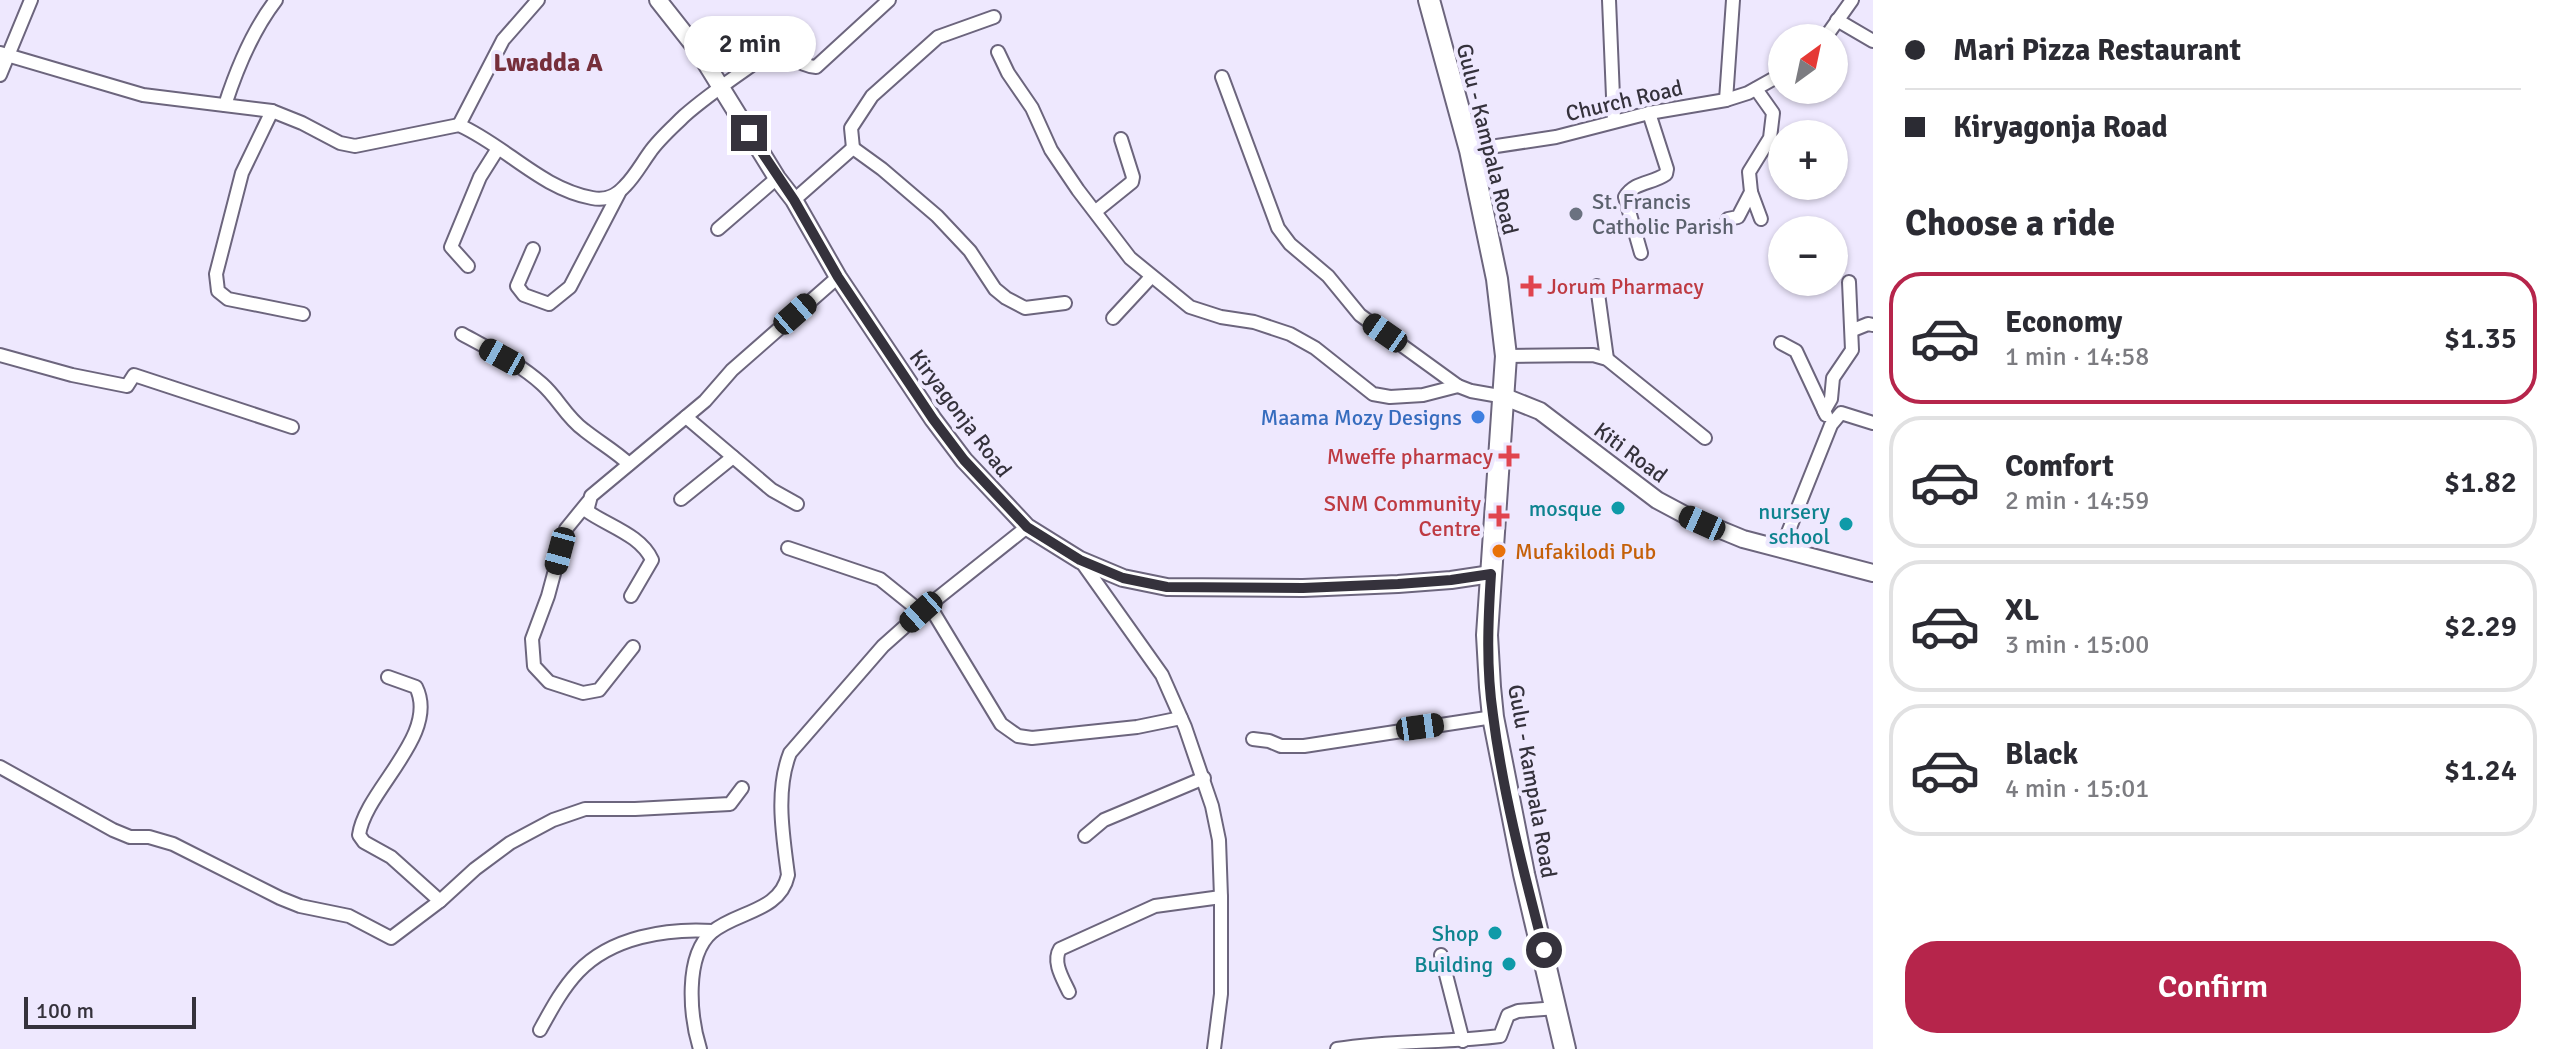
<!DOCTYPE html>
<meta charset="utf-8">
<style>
body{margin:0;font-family:Signika,sans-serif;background:#f2f2f3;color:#2b2b33;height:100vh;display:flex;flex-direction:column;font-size:30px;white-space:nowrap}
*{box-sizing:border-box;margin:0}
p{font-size:26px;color:#7c7c81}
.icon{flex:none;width:44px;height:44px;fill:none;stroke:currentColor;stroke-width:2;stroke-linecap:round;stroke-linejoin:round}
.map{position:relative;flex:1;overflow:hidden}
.panel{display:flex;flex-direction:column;background:#fff;width:680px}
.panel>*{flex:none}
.top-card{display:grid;align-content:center;height:176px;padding:0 32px;background:#fff}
.needle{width:52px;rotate:33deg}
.tools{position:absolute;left:1768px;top:24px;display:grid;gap:16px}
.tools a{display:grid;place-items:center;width:80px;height:80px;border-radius:50%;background:#fff;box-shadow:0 2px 6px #0004;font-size:40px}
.scale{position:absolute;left:24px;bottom:20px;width:172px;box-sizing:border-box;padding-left:8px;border:4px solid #35323c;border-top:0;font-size:22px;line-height:28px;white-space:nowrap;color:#35323c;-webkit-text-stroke:6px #eee8fe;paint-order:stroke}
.end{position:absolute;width:36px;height:36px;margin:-18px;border:10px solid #35323c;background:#fff;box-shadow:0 0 0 4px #fff}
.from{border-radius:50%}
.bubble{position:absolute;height:56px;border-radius:28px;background:#fff;box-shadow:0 2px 6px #0004;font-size:26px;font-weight:600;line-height:56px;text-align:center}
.car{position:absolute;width:24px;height:48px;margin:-24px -12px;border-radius:10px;box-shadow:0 0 6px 2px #0007;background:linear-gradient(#222 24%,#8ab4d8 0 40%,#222 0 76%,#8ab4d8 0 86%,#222 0)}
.top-card b{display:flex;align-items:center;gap:28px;height:76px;font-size:30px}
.top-card b+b{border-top:2px solid #e1e1e2}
.top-card i{width:20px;height:20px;background:#2b2b33}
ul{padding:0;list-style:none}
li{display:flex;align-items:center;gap:24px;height:132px;margin:0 16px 12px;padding:0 16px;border:4px solid #e1e1e2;border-radius:32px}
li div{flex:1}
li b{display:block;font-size:30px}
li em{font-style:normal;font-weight:600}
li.active{border-color:#b6254b}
li>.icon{width:72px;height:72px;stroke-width:1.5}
h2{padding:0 32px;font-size:36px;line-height:96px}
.button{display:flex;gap:16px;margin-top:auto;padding:16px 32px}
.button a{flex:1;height:92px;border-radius:32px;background:#b6254b;color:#fff;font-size:32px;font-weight:600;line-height:92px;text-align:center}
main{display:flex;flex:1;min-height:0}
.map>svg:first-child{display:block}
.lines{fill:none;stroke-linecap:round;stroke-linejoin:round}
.minor-casing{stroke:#6c657d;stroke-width:16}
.tertiary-casing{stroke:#6c657d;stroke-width:20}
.primary-casing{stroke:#6c657d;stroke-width:24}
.minor{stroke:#fff;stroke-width:12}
.tertiary{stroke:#fff;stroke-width:16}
.primary{stroke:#fff;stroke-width:20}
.route{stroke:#35323c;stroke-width:10}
.worship-dot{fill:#6b7280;stroke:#eee8fe;stroke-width:3}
.health-dot{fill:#e0444e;stroke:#eee8fe;stroke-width:3}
.shop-dot{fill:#3f7fe0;stroke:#eee8fe;stroke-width:3}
.culture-dot{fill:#0f9aa8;stroke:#eee8fe;stroke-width:3}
.food-dot{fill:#e8710a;stroke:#eee8fe;stroke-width:3}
.labels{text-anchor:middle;stroke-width:8;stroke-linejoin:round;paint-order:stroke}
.street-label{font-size:22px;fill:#35323c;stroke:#eee8fe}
.worship-label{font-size:22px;fill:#5b616d;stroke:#eee8fe;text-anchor:start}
.health-label{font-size:22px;fill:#be3a42;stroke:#eee8fe;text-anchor:end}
.shop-label{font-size:22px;fill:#366cbe;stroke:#eee8fe;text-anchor:end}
.culture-label{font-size:22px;fill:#0d838f;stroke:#eee8fe;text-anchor:end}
.food-label{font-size:22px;fill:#c56008;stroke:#eee8fe;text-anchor:start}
.quarter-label{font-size:26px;font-weight:bold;fill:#762f3b;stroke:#eee8fe}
</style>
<main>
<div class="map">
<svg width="1873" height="1049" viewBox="0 0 1873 1049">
<rect width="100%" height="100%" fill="#eee8fe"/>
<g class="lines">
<defs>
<g id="minor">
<polyline points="1609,0 1614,121"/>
<polyline points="1837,20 1873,41"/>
<polyline points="1825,38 1852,0"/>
<polyline points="998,52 1008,73 1032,108 1051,150 1078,190 1130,258 1190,307 1221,317 1254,322 1290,334 1315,348 1373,394 1390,397 1423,395 1458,386"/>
<path d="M 0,53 L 143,95 L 272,111 L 302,123 L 340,143 L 355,146 L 459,125 C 506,146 540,188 592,198 C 606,201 616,196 625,186 C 635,176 642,163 650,152 C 659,139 673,127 684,116 C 711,92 743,72 773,50 C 789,52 799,66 816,67 L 889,0"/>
<polyline points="0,75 31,0"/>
<polyline points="1222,77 1278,228 1290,244 1328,276 1360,315 1458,386 1471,391 1505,397"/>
<polyline points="1726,100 1733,0"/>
<path d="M 225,105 C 237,68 252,31 276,0"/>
<polyline points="272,111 242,173 216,274 218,291 228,299 303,314"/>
<polyline points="459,125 503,40 538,0"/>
<polyline points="853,148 851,128 872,96 938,37 994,17"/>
<polyline points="1470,150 1556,137 1649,113 1726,100 1748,93 1782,74"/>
<polyline points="1751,192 1761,219"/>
<polyline points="794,200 853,148 882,169 937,216 970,251 995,289 1006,298 1025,308 1065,303"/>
<polyline points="1096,211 1132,182 1133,177 1121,139"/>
<polyline points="1726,224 1728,219 1738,217 1751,192 1749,172 1770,138 1773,113 1756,89"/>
<polyline points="718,229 777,178"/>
<polyline points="533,249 517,286 524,295 549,304 570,287 619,193"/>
<path d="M 1641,253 L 1625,197 C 1635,181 1652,184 1666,174 L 1667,169 L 1649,113"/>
<polyline points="468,266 451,247 480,177 497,150"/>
<polyline points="1597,286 1607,359"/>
<polyline points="1113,318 1151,277"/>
<polyline points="1853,330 1868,324 1873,325"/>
<path d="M 462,334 C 489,349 519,363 542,384 C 558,398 566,417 584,430 C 599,442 615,451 629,464"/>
<polyline points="1781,343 1796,351 1826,415"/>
<polyline points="0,355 72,375 127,386 134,375 292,427"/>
<polyline points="1506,356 1593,355 1607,359 1705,438"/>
<polyline points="1824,411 1831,399 1833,378 1852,350 1849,282"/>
<polyline points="686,417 772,490 797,504"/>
<polyline points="681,499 733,457"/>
<polyline points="588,502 566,529 548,596 532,639 534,666 549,682 583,693 599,690 633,647"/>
<polyline points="788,548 880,579 921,612"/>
<polyline points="1781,550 1831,425 1841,413 1873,423"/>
<polyline points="1081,561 1162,675 1185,727 1212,806 1219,840 1221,897 1221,994 1214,1049"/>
<path d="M 631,596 L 652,560 C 641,535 608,526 587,511 L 591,496 L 705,401 L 732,370 L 838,277"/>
<polyline points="929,605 1001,724 1018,736 1032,738 1137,727 1181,718"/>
<path d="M 388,677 L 416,687 C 440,735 365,790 359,835 L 364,842 L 391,857 L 440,901"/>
<polyline points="1253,739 1269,741 1281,746 1304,746 1493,717"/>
<polyline points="0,767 113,830 130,837 149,837 173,844 280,898 300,906 349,916 391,938 440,901 475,869 510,843 553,820 585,809 635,809 730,804 742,788"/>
<polyline points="1085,836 1104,820 1204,778"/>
<polyline points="1441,955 1463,1041"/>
<path d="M 1069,992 C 1063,979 1052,962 1060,949 L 1155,906 L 1221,897"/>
<path d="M 540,1030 C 551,1010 562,989 578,972 C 611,937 667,928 713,931"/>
<path d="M 700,1049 C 690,1017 684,956 712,932 C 737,911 780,912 788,875 C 783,836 775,791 790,753 L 883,646 L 929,605 L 1027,527"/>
<path d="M 1337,1049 C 1391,1040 1446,1043 1500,1036 L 1508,1015 L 1518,1011 L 1557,1008"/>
</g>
<g id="tertiary">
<polyline points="658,0 699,52 777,178 794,200 838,277 933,419 964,460 1027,527 1080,560 1123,578 1167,587 1303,588 1398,584 1451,580 1491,574"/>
<polyline points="1505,397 1540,411 1657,500 1687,516 1743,539 1873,573"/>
</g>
<polyline id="primary" points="1429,0 1470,150 1497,279 1506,356 1487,635 1490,687 1493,717 1524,874 1565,1049"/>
</defs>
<use href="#minor" class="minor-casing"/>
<use href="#tertiary" class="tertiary-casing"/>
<use href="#primary" class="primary-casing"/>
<use href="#minor" class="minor"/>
<use href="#tertiary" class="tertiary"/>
<use href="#primary" class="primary"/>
</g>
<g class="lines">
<path class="route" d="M 749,133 L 794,200 L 838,277 L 933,419 L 964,460 L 1027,527 L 1080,560 L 1123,578 L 1167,587 L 1303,588 L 1398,584 L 1451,580 L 1491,574 C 1488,621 1486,668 1493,715 C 1503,794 1524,873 1544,950"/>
</g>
<circle class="worship-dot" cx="1576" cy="214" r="8"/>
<g class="health-dot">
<path d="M1527 274h8v8h8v8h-8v8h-8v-8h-8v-8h8z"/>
<path d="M1505 444h8v8h8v8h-8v8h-8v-8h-8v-8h8z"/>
<path d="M1495 504h8v8h8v8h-8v8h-8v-8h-8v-8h8z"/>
</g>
<circle class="shop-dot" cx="1478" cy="417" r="8"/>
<g class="culture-dot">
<circle cx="1618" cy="508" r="8"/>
<circle cx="1846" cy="524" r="8"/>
<circle cx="1495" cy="933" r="8"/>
<circle cx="1509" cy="964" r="8"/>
</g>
<circle class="food-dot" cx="1499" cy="551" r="8"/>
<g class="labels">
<g class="street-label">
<text transform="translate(1624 100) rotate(-13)" y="8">Church Road</text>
<text transform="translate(1488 139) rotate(76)" y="8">Gulu - Kampala Road</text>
<text transform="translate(961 413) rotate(53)" y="8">Kiryagonja Road</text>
<text transform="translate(1631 452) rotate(37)" y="8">Kiti Road</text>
<text transform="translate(1533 781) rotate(80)" y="8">Gulu - Kampala Road</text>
</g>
<g class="worship-label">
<text x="1592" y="209">St. Francis<tspan x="1592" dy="25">Catholic Parish</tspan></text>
</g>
<g class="health-label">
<text x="1547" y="294" text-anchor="start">Jorum Pharmacy</text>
<text x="1493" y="464">Mweffe pharmacy</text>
<text x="1481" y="511">SNM Community<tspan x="1481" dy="25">Centre</tspan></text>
</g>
<g class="shop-label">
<text x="1462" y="425">Maama Mozy Designs</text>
</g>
<g class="culture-label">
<text x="1602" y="516">mosque</text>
<text x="1830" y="519">nursery<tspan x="1830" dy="25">school</tspan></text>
<text x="1479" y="941">Shop</text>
<text x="1493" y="972">Building</text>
</g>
<g class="food-label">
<text x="1515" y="559">Mufakilodi Pub</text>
</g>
<g class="quarter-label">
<text x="548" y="71">Lwadda A</text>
</g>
</g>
</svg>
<div class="tools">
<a><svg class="needle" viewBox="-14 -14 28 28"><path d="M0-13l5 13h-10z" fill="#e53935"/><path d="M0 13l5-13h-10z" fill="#7c7c81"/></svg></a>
<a>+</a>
<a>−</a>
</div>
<div class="scale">100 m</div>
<i class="end from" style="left:1544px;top:950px"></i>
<i class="end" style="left:749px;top:133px"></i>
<div class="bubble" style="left:684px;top:16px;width:132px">2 min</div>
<i class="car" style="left:795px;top:314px;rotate:49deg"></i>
<i class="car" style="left:1385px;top:333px;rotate:305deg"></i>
<i class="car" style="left:502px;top:357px;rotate:299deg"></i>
<i class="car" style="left:1702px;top:523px;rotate:294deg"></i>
<i class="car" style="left:560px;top:551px;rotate:195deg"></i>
<i class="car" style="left:921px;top:612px;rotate:228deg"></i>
<i class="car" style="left:1420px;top:727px;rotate:82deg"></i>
</div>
<section class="panel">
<div class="top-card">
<b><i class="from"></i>Mari Pizza Restaurant</b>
<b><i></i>Kiryagonja Road</b>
</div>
<h2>Choose a ride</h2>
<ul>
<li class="active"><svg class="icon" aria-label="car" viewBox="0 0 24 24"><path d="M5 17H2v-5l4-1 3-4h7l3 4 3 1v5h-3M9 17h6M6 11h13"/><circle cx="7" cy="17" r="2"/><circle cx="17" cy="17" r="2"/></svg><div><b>Economy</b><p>1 min · 14:58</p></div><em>$1.35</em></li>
<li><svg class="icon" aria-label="car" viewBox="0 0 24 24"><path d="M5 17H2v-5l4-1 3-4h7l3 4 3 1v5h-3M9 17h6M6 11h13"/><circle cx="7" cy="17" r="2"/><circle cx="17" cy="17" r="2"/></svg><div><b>Comfort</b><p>2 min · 14:59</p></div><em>$1.82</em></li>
<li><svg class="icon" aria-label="car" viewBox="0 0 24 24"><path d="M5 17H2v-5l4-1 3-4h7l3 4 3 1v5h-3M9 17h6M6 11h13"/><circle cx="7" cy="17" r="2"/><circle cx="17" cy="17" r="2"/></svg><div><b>XL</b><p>3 min · 15:00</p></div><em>$2.29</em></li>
<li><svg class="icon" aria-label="car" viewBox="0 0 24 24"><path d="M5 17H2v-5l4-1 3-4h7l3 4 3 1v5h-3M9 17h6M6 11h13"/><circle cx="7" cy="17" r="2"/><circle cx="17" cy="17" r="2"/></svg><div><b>Black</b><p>4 min · 15:01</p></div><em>$1.24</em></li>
</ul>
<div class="button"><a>Confirm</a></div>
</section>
</main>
